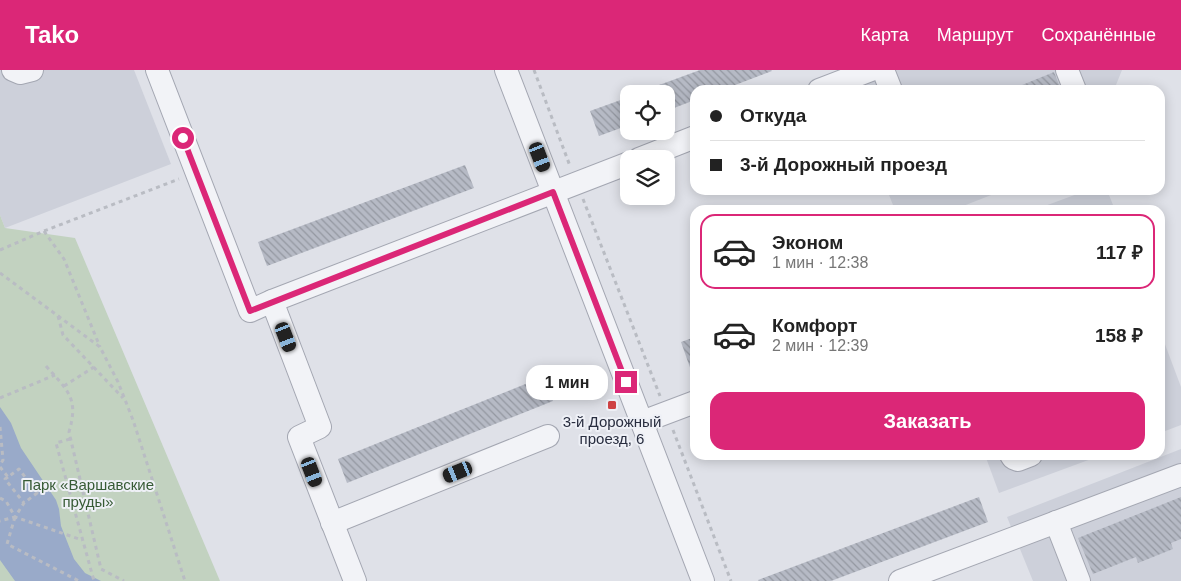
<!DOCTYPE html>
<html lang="ru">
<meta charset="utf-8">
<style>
body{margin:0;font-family:Arial,sans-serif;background:#f2f2f2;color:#222;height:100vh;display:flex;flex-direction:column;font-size:19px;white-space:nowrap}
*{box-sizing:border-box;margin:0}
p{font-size:16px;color:#767676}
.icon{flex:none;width:28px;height:28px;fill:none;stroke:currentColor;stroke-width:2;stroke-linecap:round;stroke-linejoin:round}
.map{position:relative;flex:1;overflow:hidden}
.drawer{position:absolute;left:690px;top:135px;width:475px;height:255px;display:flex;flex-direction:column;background:#fff;border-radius:15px;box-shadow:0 2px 12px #0003}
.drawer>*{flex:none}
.top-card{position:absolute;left:690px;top:15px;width:475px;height:110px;border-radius:15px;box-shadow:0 2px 12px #0003;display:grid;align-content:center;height:110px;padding:0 20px;background:#fff}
.tools{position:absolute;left:620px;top:15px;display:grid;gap:10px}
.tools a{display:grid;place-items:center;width:55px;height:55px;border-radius:10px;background:#fff;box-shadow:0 2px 12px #0003;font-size:25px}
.end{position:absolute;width:22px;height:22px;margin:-11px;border:6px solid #db2777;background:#fff;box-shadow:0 0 0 2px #fff}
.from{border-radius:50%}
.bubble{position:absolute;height:35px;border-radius:15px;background:#fff;box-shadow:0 2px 12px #0003;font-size:16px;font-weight:800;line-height:35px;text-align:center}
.car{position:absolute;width:15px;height:30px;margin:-15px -8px;border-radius:6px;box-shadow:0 0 4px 1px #0007;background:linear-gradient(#222 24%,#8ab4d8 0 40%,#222 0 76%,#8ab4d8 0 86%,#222 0)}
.top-card b{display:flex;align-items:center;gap:18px;height:48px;font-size:19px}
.top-card b+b{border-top:1px solid #e0e0e0}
.top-card i{width:12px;height:12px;background:#222}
ul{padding:9px 0 0;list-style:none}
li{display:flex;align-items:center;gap:15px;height:75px;margin:0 10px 8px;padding:0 10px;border:2px solid transparent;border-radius:15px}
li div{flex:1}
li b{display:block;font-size:19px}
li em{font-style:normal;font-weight:800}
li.selected{border-color:#db2777}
li>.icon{width:45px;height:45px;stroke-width:1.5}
.button{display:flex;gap:10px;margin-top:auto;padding:10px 20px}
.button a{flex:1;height:58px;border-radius:15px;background:#db2777;color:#fff;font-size:20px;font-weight:800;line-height:58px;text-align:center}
header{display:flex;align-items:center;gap:30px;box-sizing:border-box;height:70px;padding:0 25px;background:#db2777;color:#fff}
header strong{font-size:24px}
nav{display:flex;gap:28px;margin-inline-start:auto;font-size:18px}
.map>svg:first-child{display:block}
.built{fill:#cdd0da}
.green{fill:#c2d2c0}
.water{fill:#99aac9}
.building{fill:url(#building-back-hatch)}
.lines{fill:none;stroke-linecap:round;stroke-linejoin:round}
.minor-casing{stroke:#a4a7b2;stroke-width:24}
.path{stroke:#b9bcc3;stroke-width:3;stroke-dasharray:4 4;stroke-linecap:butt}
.minor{stroke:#f2f3f7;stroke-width:22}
.route{stroke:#db2777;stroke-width:6}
.poi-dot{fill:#cf4244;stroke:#eef0f6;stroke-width:2}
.labels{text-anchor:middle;stroke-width:4;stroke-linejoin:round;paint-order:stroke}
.poi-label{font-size:15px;fill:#282d3f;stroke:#eef0f6}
.park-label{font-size:15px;fill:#375b35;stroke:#eef0f6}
</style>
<header>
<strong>Tako</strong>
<nav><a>Карта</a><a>Маршрут</a><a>Сохранённые</a></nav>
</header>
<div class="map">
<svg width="1181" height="511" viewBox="0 0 1181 511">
<defs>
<pattern id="building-back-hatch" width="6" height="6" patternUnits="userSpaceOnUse" patternTransform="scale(1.25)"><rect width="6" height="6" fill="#b6bac5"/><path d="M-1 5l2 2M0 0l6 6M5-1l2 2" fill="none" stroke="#9498a1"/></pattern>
</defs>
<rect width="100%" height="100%" fill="#dfe1e8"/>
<g class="built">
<polygon points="0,0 134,0 171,94 5,158 0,145"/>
<polygon points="840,0 1122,0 1114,20 848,20"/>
<polygon points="887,120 1004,120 953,140 895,140"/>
<polygon points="1088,120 1107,120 1115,140 1034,140"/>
<polygon points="1160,261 1181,317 1181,355 1160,363"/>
<polygon points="1181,379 1181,511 1033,511 1007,447"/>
<polygon points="985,385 1102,385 999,423"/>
</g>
<polygon class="green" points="0,145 5,158 75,168 220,511 0,511"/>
<polygon class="water" points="0,337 11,353 21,378 56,430 59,439 61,456 74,489 85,503 101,511 15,511 0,490"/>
<g class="building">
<polygon points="700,0 771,0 772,1 722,20 695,20 695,30 666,41 666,24 640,24 640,22"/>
<polygon points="1054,2 1061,20 1012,20 1012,19"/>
<polygon points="629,27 629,55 599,66 590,41"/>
<polygon points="465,95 474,118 267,196 258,172"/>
<polygon points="695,267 695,306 693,306 681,272"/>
<polygon points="543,307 553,331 347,413 338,389"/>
<polygon points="979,427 988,452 831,511 759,511 758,510"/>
<polygon points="1181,427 1181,469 1171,473 1173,479 1138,493 1136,487 1093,504 1078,468"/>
</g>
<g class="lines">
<defs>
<g id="minor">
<polyline points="13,0 20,3 32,0"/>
<polyline points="157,0 250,241 272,231 320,357 299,367 355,511"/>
<polyline points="506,0 703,511"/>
<polyline points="883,0 891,20"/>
<polyline points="1067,0 1075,20"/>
<polyline points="819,20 871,0"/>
<polyline points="639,89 695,67"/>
<polyline points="272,231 629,93"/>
<polyline points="642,352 695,332"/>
<polyline points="1011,385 1013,388 1018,390 1031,385"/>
<polyline points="1056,452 1079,511"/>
<polyline points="332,453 548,366"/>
<polyline points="900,511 1181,405"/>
</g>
</defs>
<use href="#minor" class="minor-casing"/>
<g class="path">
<polyline points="534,0 570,96"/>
<polyline points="583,129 660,326"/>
<polyline points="44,161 64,189 100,277"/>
<polyline points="0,180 44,161 179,109"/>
<polyline points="0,203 100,277 118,312 133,350 185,511"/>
<polyline points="58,246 63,265 123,328"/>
<path d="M 46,296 C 68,321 79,328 69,362 L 101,499 L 124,511"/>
<polyline points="64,316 94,297"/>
<polyline points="0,328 55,305"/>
<polyline points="0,357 3,390 0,395"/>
<polyline points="673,360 731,511"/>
<polyline points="70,369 56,373 94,511"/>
<polyline points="0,397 8,407 19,399 37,423 24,433 15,447 82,470"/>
<polyline points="8,407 5,409 24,433"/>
<polyline points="0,428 6,431 15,447 0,451"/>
<polyline points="15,447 7,474 79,511"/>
</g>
<use href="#minor" class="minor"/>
</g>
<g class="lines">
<polyline class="route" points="183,68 250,241 553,122 626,312"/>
</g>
<rect class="poi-dot" x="607" y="330" width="10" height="10" rx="2.5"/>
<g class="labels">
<g class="poi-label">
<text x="612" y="357">3-й Дорожный<tspan x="612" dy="17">проезд, 6</tspan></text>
</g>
<g class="park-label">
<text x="88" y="420">Парк «Варшавские<tspan x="88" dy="17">пруды»</tspan></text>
</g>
</g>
</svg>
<div class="tools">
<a><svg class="icon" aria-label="locate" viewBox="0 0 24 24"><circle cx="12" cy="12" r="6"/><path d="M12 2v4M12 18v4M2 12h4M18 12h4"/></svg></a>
<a><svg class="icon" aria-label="layers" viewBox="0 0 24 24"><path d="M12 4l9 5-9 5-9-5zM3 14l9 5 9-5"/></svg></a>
</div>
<i class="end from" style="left:183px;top:68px"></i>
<i class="end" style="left:626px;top:312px"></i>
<div class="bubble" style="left:526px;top:295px;width:82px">1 мин</div>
<i class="car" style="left:540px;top:87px;rotate:159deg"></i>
<i class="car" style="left:286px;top:267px;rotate:159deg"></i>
<i class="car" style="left:312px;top:402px;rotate:159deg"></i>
<i class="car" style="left:458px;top:402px;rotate:248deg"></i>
<div class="top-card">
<b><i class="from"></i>Откуда</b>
<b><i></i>3-й Дорожный проезд</b>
</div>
<section class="drawer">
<ul>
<li class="selected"><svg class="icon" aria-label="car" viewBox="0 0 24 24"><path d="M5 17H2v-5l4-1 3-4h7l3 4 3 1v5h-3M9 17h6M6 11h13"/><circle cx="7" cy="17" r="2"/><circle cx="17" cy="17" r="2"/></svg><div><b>Эконом</b><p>1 мин · 12:38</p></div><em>117 ₽</em></li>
<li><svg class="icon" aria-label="car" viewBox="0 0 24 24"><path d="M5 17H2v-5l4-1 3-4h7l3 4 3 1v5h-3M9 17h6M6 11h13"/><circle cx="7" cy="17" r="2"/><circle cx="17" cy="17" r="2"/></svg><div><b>Комфорт</b><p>2 мин · 12:39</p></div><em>158 ₽</em></li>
</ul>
<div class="button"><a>Заказать</a></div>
</section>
</div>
